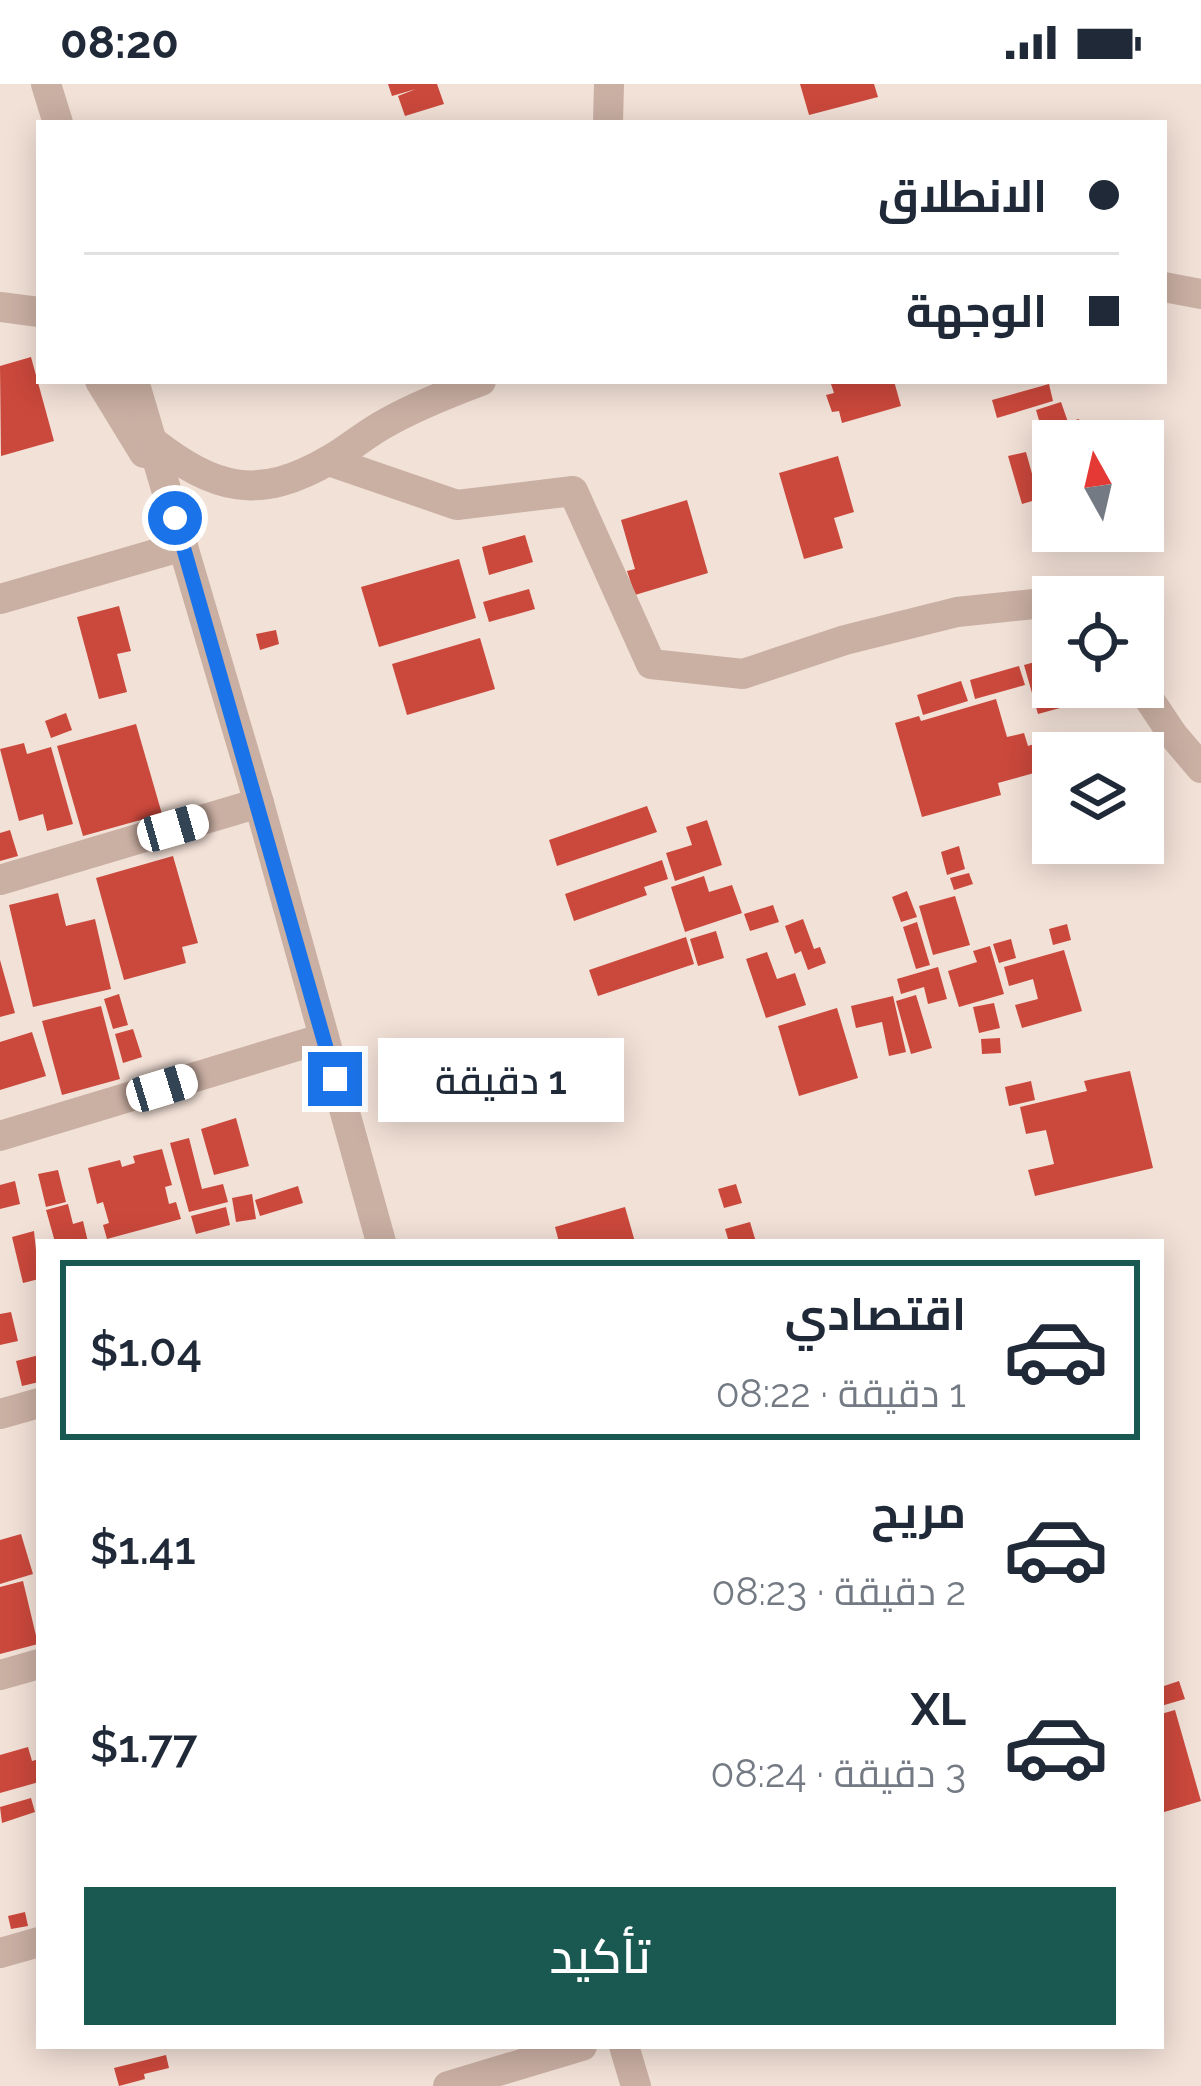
<!DOCTYPE html>
<html lang="ar">
<meta charset="utf-8">
<style>
body{margin:0;font-family:Raleway,Cairo,sans-serif;background:#f6f6f7;color:#1f2937;direction:rtl;height:100vh;display:flex;flex-direction:column;font-size:45px;white-space:nowrap}
*{box-sizing:border-box;margin:0}
p{font-size:39px;color:#747a83}
.icon{flex:none;width:66px;height:66px;fill:none;stroke:currentColor;stroke-width:2;stroke-linecap:round;stroke-linejoin:round}
.map{position:relative;flex:1;overflow:hidden;direction:ltr}
.side{position:absolute;left:36px;top:1155px;width:1128px;height:810px;display:flex;flex-direction:column;background:#fff;border-radius:0px;box-shadow:0 6px 30px #0003;direction:rtl}
.side>*{flex:none}
.hud{position:absolute;left:36px;top:36px;width:1131px;height:264px;border-radius:0px;box-shadow:0 6px 30px #0003;direction:rtl;display:grid;align-content:center;height:264px;padding:0 48px;background:#fff}
.needle{width:78px;rotate:352deg}
.tools{position:absolute;left:1032px;top:336px;display:grid;gap:24px}
.tools a{display:grid;place-items:center;width:132px;height:132px;border-radius:0px;background:#fff;box-shadow:0 6px 30px #0003;font-size:60px}
.end{position:absolute;width:54px;height:54px;margin:-27px;border:15px solid #1a73e8;background:#fff;box-shadow:0 0 0 6px #fff}
.from{border-radius:50%}
.bubble{position:absolute;height:84px;border-radius:0px;background:#fff;box-shadow:0 6px 30px #0003;font-size:39px;font-weight:600;line-height:84px;text-align:center;direction:rtl}
.car{position:absolute;width:36px;height:72px;margin:-36px -18px;border-radius:15px;box-shadow:0 0 9px 3px #0007;background:linear-gradient(#fff 24%,#345 0 40%,#fff 0 76%,#345 0 86%,#fff 0)}
.hud b{display:flex;align-items:center;gap:42px;height:114px;font-size:45px}
.hud b+b{border-top:3px solid #e0e1e3}
.hud i{width:30px;height:30px;background:#1f2937}
ul{padding:21px 0 0;list-style:none}
li{display:flex;align-items:center;gap:36px;height:180px;margin:0 24px 18px;padding:0 24px;border:6px solid transparent;border-radius:0px}
li div{flex:1}
li b{display:block;font-size:45px}
li em{font-style:normal;font-weight:600}
li.active{border-color:#1a5852}
li>.icon{width:108px;height:108px;stroke-width:1.5}
.action{display:flex;gap:24px;margin-top:auto;padding:24px 48px}
.action a{flex:1;height:138px;border-radius:0px;background:#1a5852;color:#fff;font-size:48px;font-weight:600;line-height:138px;text-align:center}
.status{display:flex;justify-content:space-between;align-items:center;height:84px;padding:0 60px;background:#fff;direction:ltr}
.status svg{height:33px;fill:currentColor}
.map>svg:first-child{display:block}
.building{fill:#cb483c}
.lines{fill:none;stroke-linecap:round;stroke-linejoin:round}
.minor{stroke:#caafa3;stroke-width:30}
.route{stroke:#1a73e8;stroke-width:15}
</style>
<div class="status"><b>08:20</b><svg viewBox="0 0 49 12"><path d="M0 12V9h3v3zM5 12V6h3v6zM10 12V3h3v9zM15 12V0h3v12zM26 1h20v11H26zM47 4h2v5h-2z"/></svg></div>
<div class="map">
<svg width="1201" height="2002" viewBox="0 0 1201 2002">
<rect width="100%" height="100%" fill="#f2e1d7"/>
<g class="building">
<polygon points="388,0 437,0 444,20 405,32 398,12 416,5 392,12"/>
<polygon points="800,0 874,0 878,13 809,31"/>
<polygon points="31,273 54,357 1,372 0,282"/>
<polygon points="830,297 894,297 901,322 842,339 839,327 832,328 826,311 834,309"/>
<polygon points="1049,300 1053,317 997,334 992,316"/>
<polygon points="1061,318 1068,338 1079,335 1085,357 1046,360 1036,326"/>
<polygon points="1026,368 1039,415 1022,420 1008,372"/>
<polygon points="838,372 854,428 834,434 843,464 804,475 779,389"/>
<polygon points="687,416 708,489 635,511 627,487 635,485 621,436"/>
<polygon points="525,451 533,478 489,491 482,463"/>
<polygon points="459,475 476,534 379,563 361,503"/>
<polygon points="529,505 535,525 489,538 483,518"/>
<polygon points="119,522 131,567 117,570 127,608 99,615 77,533"/>
<polygon points="276,546 279,560 260,566 256,550"/>
<polygon points="480,554 495,605 407,631 392,580"/>
<polygon points="1053,573 1053,603 1060,624 1038,630 1024,581"/>
<polygon points="1019,582 1025,601 975,615 970,596"/>
<polygon points="961,597 968,617 923,631 917,611"/>
<polygon points="996,615 1007,653 1024,649 1028,662 1037,659 1045,686 998,699 1001,711 922,733 895,639 919,632 921,637"/>
<polygon points="66,629 72,646 51,654 45,637"/>
<polygon points="136,640 162,730 83,752 57,662"/>
<polygon points="1089,651 1094,664 1063,669 1060,659"/>
<polygon points="24,659 27,670 51,663 73,740 47,747 43,730 19,737 0,665"/>
<polygon points="647,722 657,748 557,782 549,756"/>
<polygon points="707,736 722,781 675,797 666,769 692,761 686,743"/>
<polygon points="10,746 18,772 0,777 0,749"/>
<polygon points="959,762 965,785 947,791 941,768"/>
<polygon points="173,772 198,859 182,863 186,879 124,896 96,794"/>
<polygon points="662,776 668,795 644,803 647,811 574,837 565,810"/>
<polygon points="969,789 973,800 954,806 950,794"/>
<polygon points="704,792 709,808 732,801 742,829 685,848 671,803"/>
<polygon points="907,807 917,833 901,838 892,813"/>
<polygon points="58,809 66,842 95,835 111,905 33,923 9,821"/>
<polygon points="955,812 970,861 933,871 919,822"/>
<polygon points="773,821 779,838 750,847 744,830"/>
<polygon points="803,835 814,865 820,863 826,879 808,886 801,867 795,870 785,842"/>
<polygon points="917,838 930,881 916,885 903,843"/>
<polygon points="1067,840 1071,856 1053,861 1049,845"/>
<polygon points="716,847 724,874 698,882 690,855"/>
<polygon points="686,853 694,880 598,912 589,886"/>
<polygon points="1011,855 1016,874 999,879 993,860"/>
<polygon points="990,862 1004,910 959,923 948,887 977,878 973,867"/>
<polygon points="1064,866 1082,927 1022,944 1015,921 1038,915 1033,895 1009,902 1004,883"/>
<polygon points="767,868 777,895 795,889 806,921 766,934 746,875"/>
<polygon points="0,876 15,929 0,933"/>
<polygon points="938,883 947,915 928,920 924,903 901,910 897,895"/>
<polygon points="119,910 128,941 113,945 104,915"/>
<polygon points="916,911 932,964 911,970 896,917"/>
<polygon points="893,912 906,968 889,972 882,938 856,944 851,922"/>
<polygon points="994,919 1000,944 979,949 973,923"/>
<polygon points="101,922 120,995 62,1011 42,937"/>
<polygon points="837,924 858,994 799,1012 778,942"/>
<polygon points="133,945 142,973 123,979 115,950"/>
<polygon points="32,948 46,992 0,1006 0,958"/>
<polygon points="1000,954 1001,969 982,970 981,955"/>
<polygon points="1130,987 1153,1084 1035,1112 1028,1086 1054,1080 1046,1046 1026,1050 1020,1023 1087,1007 1084,997"/>
<polygon points="1031,997 1035,1016 1009,1022 1005,1003"/>
<polygon points="236,1034 249,1082 214,1091 201,1045"/>
<polygon points="189,1054 202,1105 223,1100 228,1118 189,1128 170,1059"/>
<polygon points="162,1065 172,1101 165,1103 169,1120 176,1118 181,1135 107,1155 103,1141 109,1139 103,1118 97,1120 88,1084 120,1076 122,1083 135,1079 133,1072"/>
<polygon points="58,1086 66,1118 46,1123 38,1090"/>
<polygon points="15,1097 20,1120 0,1125 0,1101"/>
<polygon points="736,1100 742,1119 724,1124 718,1105"/>
<polygon points="298,1102 303,1119 260,1132 255,1116"/>
<polygon points="252,1110 256,1135 236,1138 232,1114"/>
<polygon points="68,1120 73,1140 83,1137 88,1158 55,1158 46,1126"/>
<polygon points="226,1123 230,1141 196,1150 191,1132"/>
<polygon points="625,1123 635,1158 559,1158 555,1143"/>
<polygon points="750,1138 756,1158 729,1158 725,1145"/>
<polygon points="34,1147 39,1195 23,1199 12,1153"/>
<polygon points="11,1228 18,1257 0,1261 0,1230"/>
<polygon points="39,1271 39,1298 22,1302 16,1277"/>
<polygon points="21,1450 33,1490 0,1500 0,1456"/>
<polygon points="23,1497 38,1560 0,1570 0,1503"/>
<polygon points="1179,1597 1185,1615 1161,1622 1161,1603"/>
<polygon points="1175,1626 1201,1717 1161,1729 1161,1630"/>
<polygon points="28,1663 32,1677 39,1675 39,1698 0,1709 0,1671"/>
<polygon points="31,1714 35,1728 2,1739 0,1723"/>
<polygon points="25,1828 28,1842 11,1845 8,1832"/>
<polygon points="166,1971 169,1984 144,1990 145,1995 119,2002 114,1984"/>
</g>
<g class="lines">
<g class="minor">
<polyline points="46,0 58,39"/>
<polyline points="608,39 609,0"/>
<polyline points="1164,203 1201,210"/>
<polyline points="0,223 39,228"/>
<polyline points="100,297 144,369"/>
<polyline points="134,297 259,719 381,1158"/>
<path d="M 152,357 C 215,406 258,418 331,375 C 350,364 367,349 386,339 C 416,322 449,309 481,297"/>
<polyline points="329,377 457,421 573,407 651,580 743,590 845,556 957,528 1034,520 1053,526"/>
<polyline points="0,515 183,462"/>
<polyline points="1141,603 1173,651 1201,684"/>
<polyline points="0,796 259,719"/>
<polyline points="0,1052 324,954"/>
<polyline points="0,1330 39,1319"/>
<polyline points="0,1591 39,1580"/>
<polyline points="0,1869 39,1858"/>
<polyline points="624,1962 636,2002"/>
<polyline points="448,2002 582,1962"/>
</g>
</g>
<g class="lines">
<polyline class="route" points="175,434 335,995"/>
</g>
</svg>
<div class="tools">
<a><svg class="needle" viewBox="-14 -14 28 28"><path d="M0-13l5 13h-10z" fill="#e53935"/><path d="M0 13l5-13h-10z" fill="#747a83"/></svg></a>
<a><svg class="icon" aria-label="locate" viewBox="0 0 24 24"><circle cx="12" cy="12" r="6"/><path d="M12 2v4M12 18v4M2 12h4M18 12h4"/></svg></a>
<a><svg class="icon" aria-label="layers" viewBox="0 0 24 24"><path d="M12 4l9 5-9 5-9-5zM3 14l9 5 9-5"/></svg></a>
</div>
<i class="end from" style="left:175px;top:434px"></i>
<i class="end" style="left:335px;top:995px"></i>
<div class="bubble" style="left:378px;top:954px;width:246px">1 دقيقة</div>
<i class="car" style="left:173px;top:744px;rotate:74deg"></i>
<i class="car" style="left:162px;top:1004px;rotate:73deg"></i>
<div class="hud">
<b><i class="from"></i>الانطلاق</b>
<b><i></i>الوجهة</b>
</div>
<section class="side">
<ul>
<li class="active"><svg class="icon" aria-label="car" viewBox="0 0 24 24"><path d="M5 17H2v-5l4-1 3-4h7l3 4 3 1v5h-3M9 17h6M6 11h13"/><circle cx="7" cy="17" r="2"/><circle cx="17" cy="17" r="2"/></svg><div><b>اقتصادي</b><p>1 دقيقة · 08:22</p></div><em>$1.04</em></li>
<li><svg class="icon" aria-label="car" viewBox="0 0 24 24"><path d="M5 17H2v-5l4-1 3-4h7l3 4 3 1v5h-3M9 17h6M6 11h13"/><circle cx="7" cy="17" r="2"/><circle cx="17" cy="17" r="2"/></svg><div><b>مريح</b><p>2 دقيقة · 08:23</p></div><em>$1.41</em></li>
<li><svg class="icon" aria-label="car" viewBox="0 0 24 24"><path d="M5 17H2v-5l4-1 3-4h7l3 4 3 1v5h-3M9 17h6M6 11h13"/><circle cx="7" cy="17" r="2"/><circle cx="17" cy="17" r="2"/></svg><div><b>XL</b><p>3 دقيقة · 08:24</p></div><em>$1.77</em></li>
</ul>
<div class="action"><a>تأكيد</a></div>
</section>
</div>
